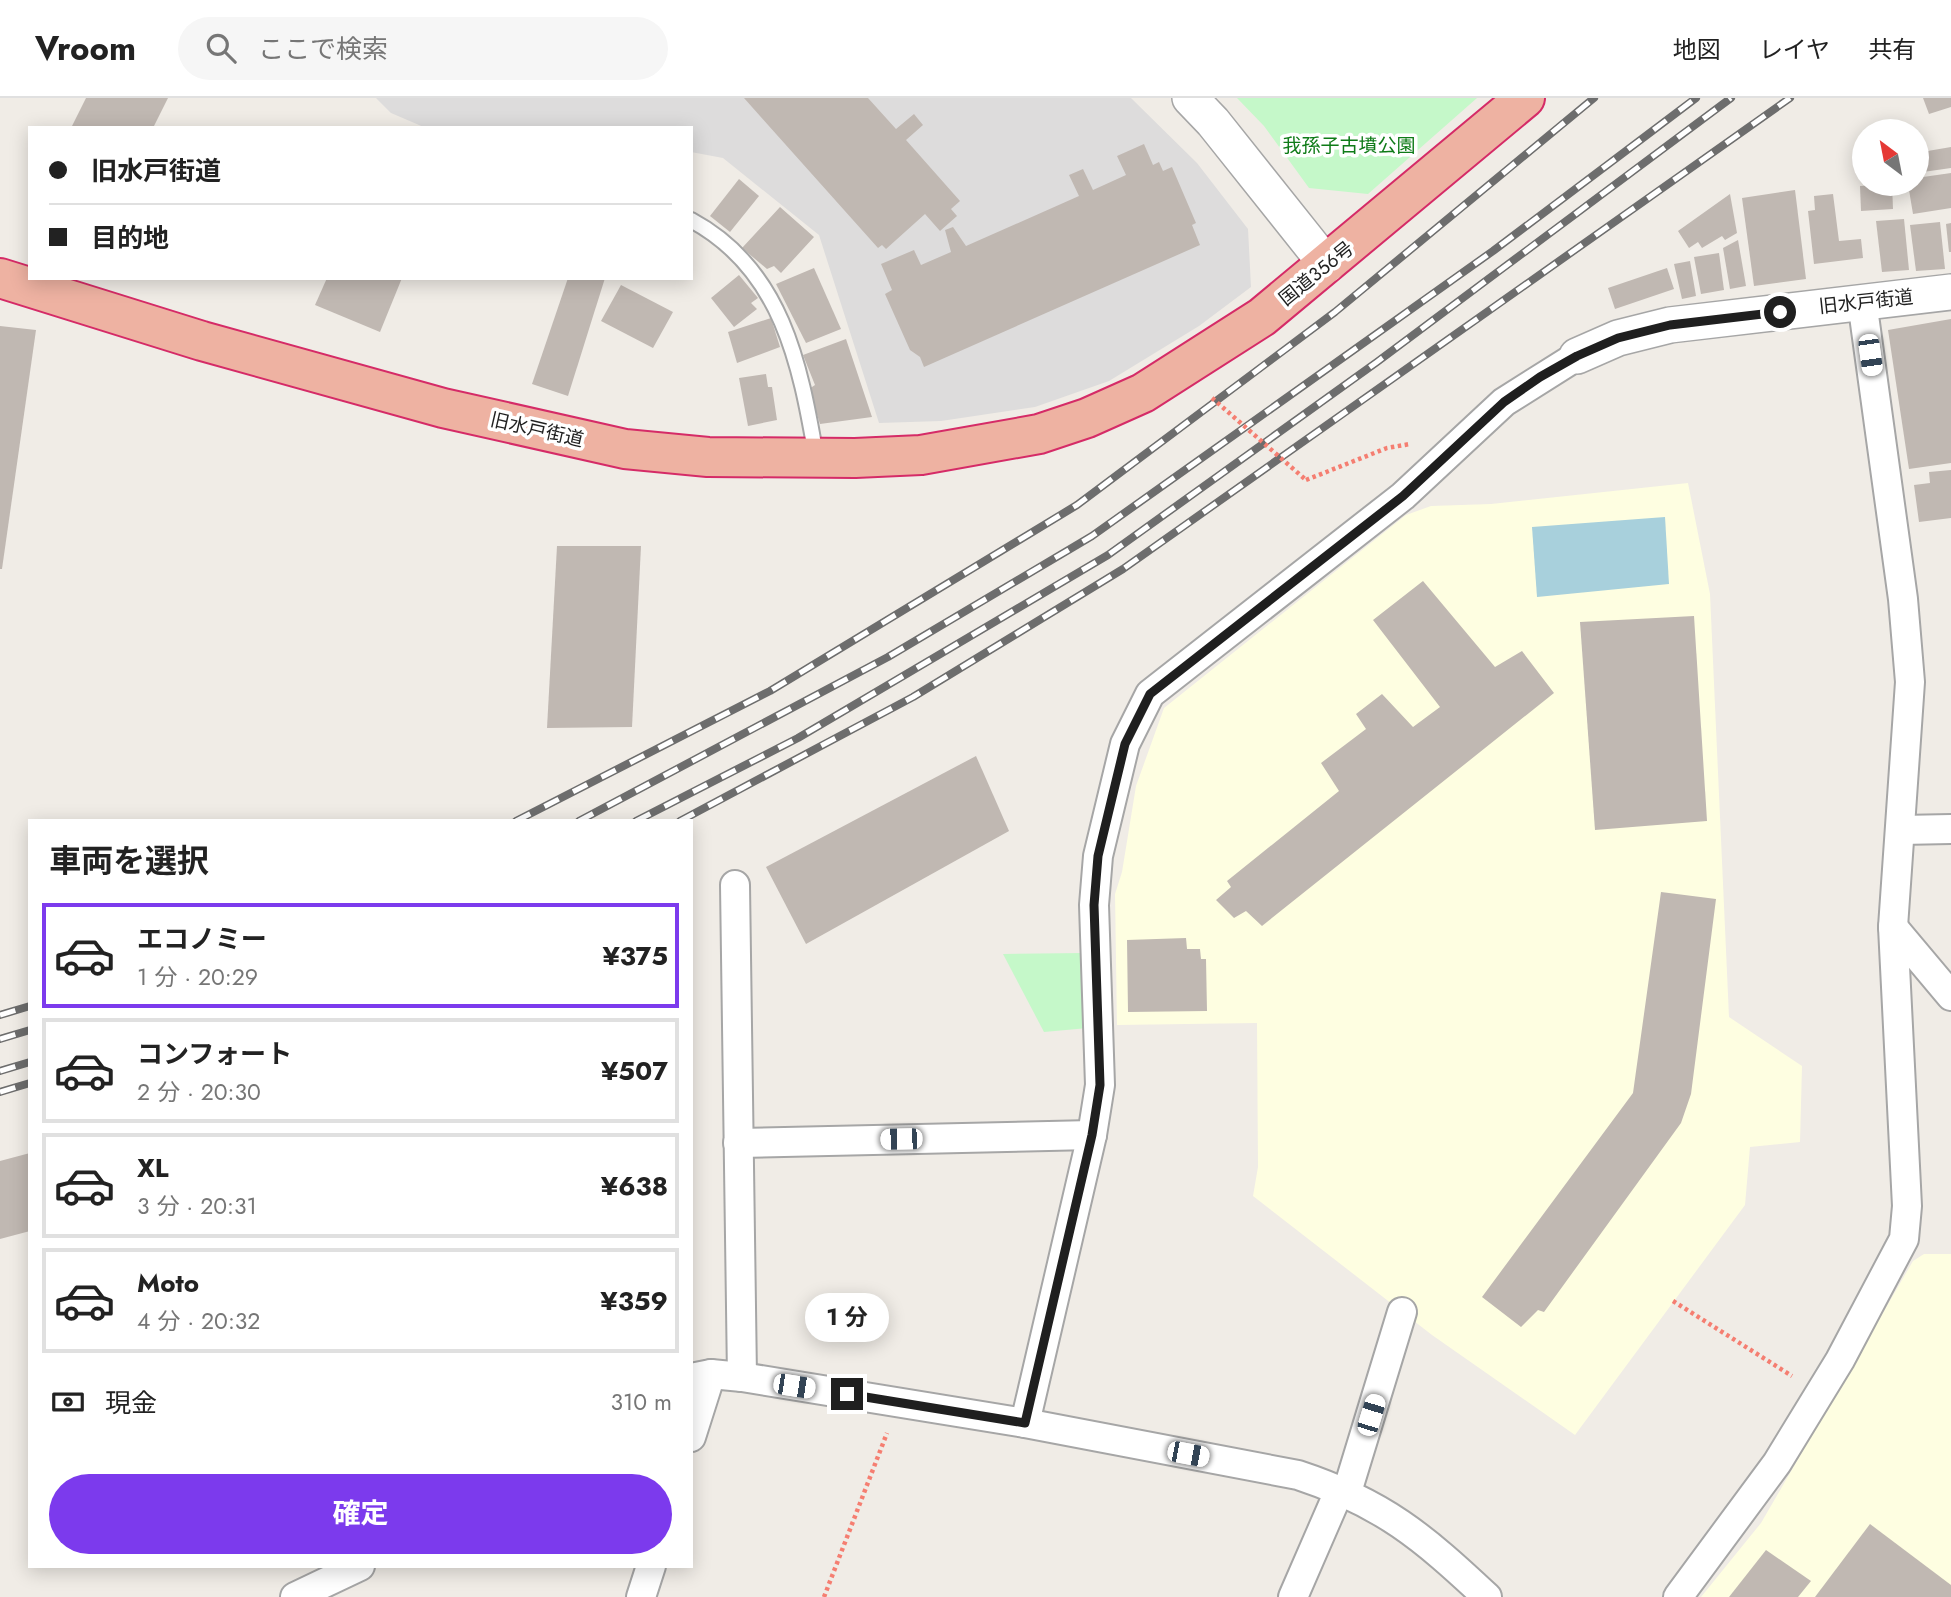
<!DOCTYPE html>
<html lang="ja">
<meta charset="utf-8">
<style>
body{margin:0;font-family:Jost,"Noto Sans JP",sans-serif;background:#f6f6f6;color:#222;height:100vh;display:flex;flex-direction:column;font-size:26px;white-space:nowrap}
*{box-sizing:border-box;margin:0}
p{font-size:23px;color:#767676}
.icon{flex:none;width:38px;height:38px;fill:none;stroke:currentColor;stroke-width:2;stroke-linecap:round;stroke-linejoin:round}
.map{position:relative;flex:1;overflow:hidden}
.details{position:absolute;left:28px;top:721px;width:665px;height:749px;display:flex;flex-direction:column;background:#fff;border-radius:0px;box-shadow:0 4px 18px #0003}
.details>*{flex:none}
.top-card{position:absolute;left:28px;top:28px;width:665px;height:154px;border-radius:0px;box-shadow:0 4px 18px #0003;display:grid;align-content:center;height:154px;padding:0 21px;background:#fff}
.needle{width:46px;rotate:328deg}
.fabs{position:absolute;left:1852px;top:21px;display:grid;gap:14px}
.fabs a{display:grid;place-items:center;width:77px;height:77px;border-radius:50%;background:#fff;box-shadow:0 4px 18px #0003;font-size:35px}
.end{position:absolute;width:32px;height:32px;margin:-16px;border:9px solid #1f1f1f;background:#fff;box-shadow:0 0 0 4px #fff}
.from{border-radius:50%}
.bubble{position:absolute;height:49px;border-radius:24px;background:#fff;box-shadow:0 4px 18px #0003;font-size:23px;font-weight:700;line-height:49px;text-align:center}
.car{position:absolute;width:21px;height:42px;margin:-21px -10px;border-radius:9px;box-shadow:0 0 5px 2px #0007;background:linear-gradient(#fff 24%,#345 0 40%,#fff 0 76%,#345 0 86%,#fff 0)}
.top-card b{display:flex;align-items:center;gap:24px;height:66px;font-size:26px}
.top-card b+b{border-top:2px solid #e0e0e0}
.top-card i{width:18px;height:18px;background:#222}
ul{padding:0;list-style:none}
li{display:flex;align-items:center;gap:21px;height:105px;margin:0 14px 10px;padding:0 7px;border:4px solid #e0e0e0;border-radius:0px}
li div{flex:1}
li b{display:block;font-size:26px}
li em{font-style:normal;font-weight:700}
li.on{border-color:#7c3aed}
li>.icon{width:63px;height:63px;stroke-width:1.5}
h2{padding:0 21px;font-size:32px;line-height:84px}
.pay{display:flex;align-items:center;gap:18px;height:77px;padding:0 21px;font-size:26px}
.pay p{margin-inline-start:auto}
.primary-button{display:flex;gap:14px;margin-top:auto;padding:14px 21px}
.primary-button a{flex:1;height:80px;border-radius:42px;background:#7c3aed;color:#fff;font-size:28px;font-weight:700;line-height:80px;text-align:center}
header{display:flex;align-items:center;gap:42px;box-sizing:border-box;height:98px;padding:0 35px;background:#fff;border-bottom:2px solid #e0e0e0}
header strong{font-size:33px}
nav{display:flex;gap:38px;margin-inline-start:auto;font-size:24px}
.search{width:490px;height:63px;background:#f6f6f6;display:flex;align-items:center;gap:18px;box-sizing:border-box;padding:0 24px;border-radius:38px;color:#767676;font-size:26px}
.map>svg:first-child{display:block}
.residential{fill:#dddcdc}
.education{fill:#fefee1}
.park{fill:#c5f8c9}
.water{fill:#a8d0dc}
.building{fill:#c0b8b2}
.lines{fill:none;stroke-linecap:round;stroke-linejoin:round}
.service-casing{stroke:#a6a6a6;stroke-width:18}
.minor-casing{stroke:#a6a6a6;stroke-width:32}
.tertiary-casing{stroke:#a6a6a6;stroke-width:38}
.trunk-casing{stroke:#d52b67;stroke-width:42}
.path{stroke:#f57e71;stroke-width:4.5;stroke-dasharray:3.5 3.5;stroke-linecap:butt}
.service{stroke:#fff;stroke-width:14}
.minor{stroke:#fff;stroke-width:28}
.tertiary{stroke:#fff;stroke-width:35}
.trunk{stroke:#eeb2a2;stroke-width:38}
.rail-casing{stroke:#6d6d6d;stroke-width:8}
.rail{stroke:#fff;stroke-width:5;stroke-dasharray:16;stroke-linecap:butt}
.path-bridge{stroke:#f57e71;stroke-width:4.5;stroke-dasharray:3.5 3.5;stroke-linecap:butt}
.route{stroke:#1f1f1f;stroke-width:9}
.labels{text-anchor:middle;stroke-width:7;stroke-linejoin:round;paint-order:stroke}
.park-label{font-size:19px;fill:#0f7b18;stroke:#fff}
.street-label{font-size:19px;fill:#1f1f1f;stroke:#fff}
</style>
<header>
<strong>Vroom</strong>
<div class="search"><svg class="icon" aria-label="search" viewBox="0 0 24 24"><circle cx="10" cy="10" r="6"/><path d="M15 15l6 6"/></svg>ここで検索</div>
<nav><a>地図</a><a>レイヤ</a><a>共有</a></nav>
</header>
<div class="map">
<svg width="1951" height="1499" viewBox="0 0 1951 1499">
<rect width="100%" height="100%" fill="#f0ece6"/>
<polygon class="residential" points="376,0 1131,0 1197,65 1248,131 1251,189 1199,228 1109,283 1035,309 941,323 879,325 819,137 723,60 691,54 691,30 426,30 391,15"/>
<g class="education">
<polygon points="1688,385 1710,496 1729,919 1802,968 1800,1044 1750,1049 1745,1107 1575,1337 1432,1237 1253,1098 1258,1069 1257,925 1117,927 1115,796 1122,774 1136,688 1164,610 1406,417 1431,408 1491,406"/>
<polygon points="1924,1156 1951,1156 1951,1499 1701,1499 1761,1425 1913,1163"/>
</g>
<g class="park">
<polygon points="1237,0 1477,0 1368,96 1309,90 1264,28"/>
<polygon points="1085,855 1088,930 1044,934 1003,856"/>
</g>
<polygon class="water" points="1665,419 1669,486 1537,499 1532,429"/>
<g class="building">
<polygon points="86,0 168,0 153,30 71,30"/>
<polygon points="744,0 868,0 896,31 914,16 923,27 906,42 960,103 951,111 957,118 940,133 925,116 886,151 882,147 878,150"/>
<polygon points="1923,0 1951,0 1951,9 1929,16"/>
<polygon points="1144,46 1153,67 1159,64 1163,73 1172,69 1196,125 1192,127 1200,147 924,269 920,259 910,252 885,196 892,192 881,166 914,152 921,167 951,154 945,132 953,129 966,148 1079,98 1069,77 1083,71 1093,92 1126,77 1117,58"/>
<polygon points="1951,49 1951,70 1916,75 1916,55"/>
<polygon points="1951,75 1951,110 1913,116 1908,86 1916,86 1916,80"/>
<polygon points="739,81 759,98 730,134 710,118"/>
<polygon points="1892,86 1893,111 1861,113 1860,88"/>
<polygon points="1795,92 1806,181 1754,188 1742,100"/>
<polygon points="1730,96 1737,135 1725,142 1722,138 1702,150 1698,144 1689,150 1678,133"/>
<polygon points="1833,96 1839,143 1861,141 1863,160 1814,166 1808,113 1815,112 1814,98"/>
<polygon points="780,109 814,139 781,175 774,168 767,171 742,150"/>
<polygon points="1904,121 1909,172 1882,174 1876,123"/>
<polygon points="1940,124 1945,171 1916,173 1910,127"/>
<polygon points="1951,125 1951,154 1949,154 1946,126"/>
<polygon points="1738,142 1746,188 1730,191 1723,150"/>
<polygon points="1719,155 1724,192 1701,196 1694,159"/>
<polygon points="1690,163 1696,198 1682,201 1674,166"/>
<polygon points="814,170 841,231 806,245 776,186"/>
<polygon points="1667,170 1674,191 1615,211 1608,190"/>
<polygon points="739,177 758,200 751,205 757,211 734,229 711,200"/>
<polygon points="327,180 402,180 380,234 315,207"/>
<polygon points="568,180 605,180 568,298 532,286"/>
<polygon points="621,187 673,214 653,250 601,223"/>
<polygon points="771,220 780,249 737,265 728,234"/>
<polygon points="1951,221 1951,365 1909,371 1888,232"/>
<polygon points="0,228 36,232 2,471 0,471"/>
<polygon points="846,241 872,319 820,326 809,291 815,287 803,257"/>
<polygon points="766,276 768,289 772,289 777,322 748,328 739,280"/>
<polygon points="1951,372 1951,420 1919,424 1914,387 1930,385 1929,374"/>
<polygon points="557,448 641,448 632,629 547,630"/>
<polygon points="1423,483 1495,569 1522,553 1554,595 1262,828 1246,813 1234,820 1216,802 1231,789 1227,783 1339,693 1321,665 1366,631 1356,616 1382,596 1413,629 1440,609 1373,522"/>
<polygon points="1694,518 1707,723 1595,732 1580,524"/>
<polygon points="976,658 1009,733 806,846 766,769"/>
<polygon points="1661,794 1716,801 1691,996 1681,1025 1544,1214 1538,1212 1521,1229 1482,1199 1633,995"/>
<polygon points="1186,840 1187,851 1200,851 1201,861 1206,861 1207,913 1128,914 1127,842"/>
<polygon points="30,1055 30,1133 0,1141 0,1063"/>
<polygon points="1870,1426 1951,1487 1951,1499 1815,1499"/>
<polygon points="1766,1452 1811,1483 1798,1499 1729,1499"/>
</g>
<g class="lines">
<defs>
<path id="service" d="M 691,122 C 782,171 800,266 816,358"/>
<g id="minor">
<polyline points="1901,732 1951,731"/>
<polyline points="735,787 742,1279"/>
<polyline points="1893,829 1951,898"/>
<polyline points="738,1045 1092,1037"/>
<path d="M 691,1280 L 711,1276 L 742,1279 L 1025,1325 L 1298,1377 C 1383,1405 1423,1439 1487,1499"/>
<polyline points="1025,1325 1092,1037 1100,987 1094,807 1098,758 1125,646 1150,596 1403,398 1504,304 1577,258"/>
<polyline points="691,1339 711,1276"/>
<polyline points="1347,1394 1402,1214"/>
<polyline points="295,1499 360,1468"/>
<polyline points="641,1499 651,1468"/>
<polyline points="1293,1499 1340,1391"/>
<polyline points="1678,1499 1777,1365 1840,1262 1904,1141 1907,1108 1893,829 1910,584 1903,501 1862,203"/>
</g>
<g id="tertiary">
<polyline points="1190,0 1213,24 1327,167"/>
<polyline points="1577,258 1618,240 1670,227 1951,194"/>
</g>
<polyline id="trunk" points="0,180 202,243 443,310 625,351 708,359 855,360 921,357 1039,336 1087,320 1143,295 1262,219 1525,0"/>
</defs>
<use href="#service" class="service-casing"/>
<use href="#minor" class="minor-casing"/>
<use href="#tertiary" class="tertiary-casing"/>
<use href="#trunk" class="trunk-casing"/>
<g class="path">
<polyline points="1306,382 1387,350 1410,346"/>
<polyline points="1673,1203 1792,1278"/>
<polyline points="824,1499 887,1335"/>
</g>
<use href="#service" class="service"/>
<use href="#minor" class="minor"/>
<use href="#tertiary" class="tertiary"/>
<use href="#trunk" class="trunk"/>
<defs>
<g id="rail">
<polyline points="516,723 770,593 1077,407 1335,214 1594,0"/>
<polyline points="579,723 888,559 1092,438 1493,153 1696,0"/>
<polyline points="636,723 798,640 1108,457 1377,264 1731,0"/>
<polyline points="680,723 913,599 1123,471 1790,0"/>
<polyline points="0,917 30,908"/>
<polyline points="0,941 30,932"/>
<polyline points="0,973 30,964"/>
<polyline points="0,994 30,985"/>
</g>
</defs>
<use href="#rail" class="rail-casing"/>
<use href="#rail" class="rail"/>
<polyline class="path-bridge" points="1212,300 1306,382"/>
</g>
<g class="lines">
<polyline class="route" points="847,1296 1025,1325 1092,1037 1100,987 1094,807 1098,758 1125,646 1150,596 1403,398 1504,304 1540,279 1577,258 1618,240 1670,227 1780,214"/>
</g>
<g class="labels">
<g class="park-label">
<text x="1349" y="54">我孫子古墳公園</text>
</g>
<g class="street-label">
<text transform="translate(1316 175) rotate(-39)" y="7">国道356号</text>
<text transform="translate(1866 203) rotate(-6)" y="7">旧水戸街道</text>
<text transform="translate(537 331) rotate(13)" y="7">旧水戸街道</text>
</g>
</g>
</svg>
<div class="fabs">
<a><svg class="needle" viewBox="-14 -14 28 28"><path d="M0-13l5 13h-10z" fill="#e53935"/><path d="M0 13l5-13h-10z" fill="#767676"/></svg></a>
</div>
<i class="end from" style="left:1780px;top:214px"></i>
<i class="end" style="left:847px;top:1296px"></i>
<div class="bubble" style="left:805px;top:1195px;width:84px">1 分</div>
<i class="car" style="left:1870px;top:257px;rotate:172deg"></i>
<i class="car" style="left:901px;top:1041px;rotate:269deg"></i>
<i class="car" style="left:794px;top:1288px;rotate:99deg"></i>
<i class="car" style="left:1371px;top:1317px;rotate:17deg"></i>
<i class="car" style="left:1188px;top:1356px;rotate:101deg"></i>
<div class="top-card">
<b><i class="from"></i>旧水戸街道</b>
<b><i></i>目的地</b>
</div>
<section class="details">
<h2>車両を選択</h2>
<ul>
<li class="on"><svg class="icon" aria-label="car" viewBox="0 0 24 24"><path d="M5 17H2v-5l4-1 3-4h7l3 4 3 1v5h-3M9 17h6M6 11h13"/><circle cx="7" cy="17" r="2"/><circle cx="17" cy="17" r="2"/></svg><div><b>エコノミー</b><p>1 分 · 20:29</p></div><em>¥375</em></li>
<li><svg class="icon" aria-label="car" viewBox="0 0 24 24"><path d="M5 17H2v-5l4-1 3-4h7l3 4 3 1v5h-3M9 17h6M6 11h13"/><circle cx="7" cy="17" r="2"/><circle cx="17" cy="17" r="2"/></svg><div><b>コンフォート</b><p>2 分 · 20:30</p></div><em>¥507</em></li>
<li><svg class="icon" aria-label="car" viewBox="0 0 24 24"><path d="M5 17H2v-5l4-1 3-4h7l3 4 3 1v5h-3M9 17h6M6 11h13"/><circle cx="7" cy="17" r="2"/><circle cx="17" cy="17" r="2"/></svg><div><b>XL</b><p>3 分 · 20:31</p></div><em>¥638</em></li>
<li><svg class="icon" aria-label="car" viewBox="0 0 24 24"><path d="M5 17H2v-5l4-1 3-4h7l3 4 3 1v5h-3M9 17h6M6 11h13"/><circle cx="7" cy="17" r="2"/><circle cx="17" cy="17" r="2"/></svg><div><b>Moto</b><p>4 分 · 20:32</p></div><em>¥359</em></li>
</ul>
<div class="pay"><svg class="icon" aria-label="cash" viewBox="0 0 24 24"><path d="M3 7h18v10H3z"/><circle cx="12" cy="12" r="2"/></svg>現金<p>310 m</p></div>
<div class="primary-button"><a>確定</a></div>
</section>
</div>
